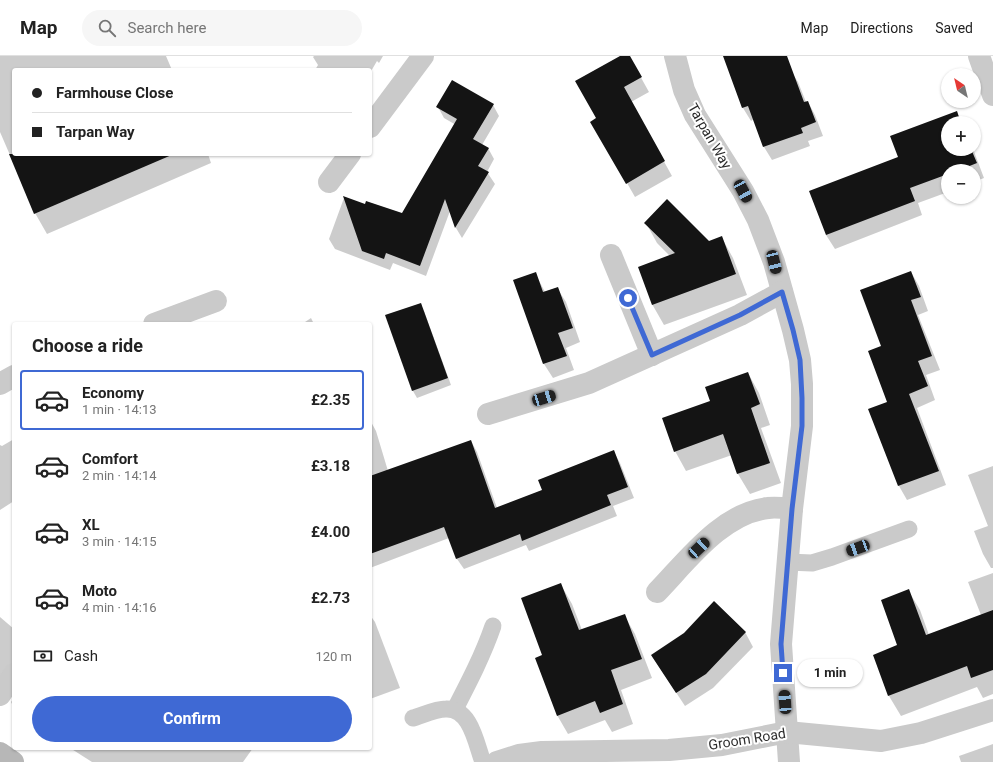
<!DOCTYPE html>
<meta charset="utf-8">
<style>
body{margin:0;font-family:Roboto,sans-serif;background:#f6f6f6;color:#222;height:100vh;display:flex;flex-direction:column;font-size:15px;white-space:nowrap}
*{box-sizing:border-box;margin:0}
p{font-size:13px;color:#767676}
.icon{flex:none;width:22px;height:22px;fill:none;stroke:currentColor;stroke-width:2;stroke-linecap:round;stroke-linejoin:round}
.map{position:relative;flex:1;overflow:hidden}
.details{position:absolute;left:12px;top:266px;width:360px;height:428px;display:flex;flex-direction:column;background:#fff;border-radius:4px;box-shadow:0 1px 3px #0004}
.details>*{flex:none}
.top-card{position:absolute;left:12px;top:12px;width:360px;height:88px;border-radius:4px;box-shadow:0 1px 3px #0004;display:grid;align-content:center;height:88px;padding:0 20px;background:#fff}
.needle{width:26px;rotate:325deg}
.buttons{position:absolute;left:941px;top:12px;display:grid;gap:8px}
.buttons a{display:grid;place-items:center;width:40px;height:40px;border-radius:50%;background:#fff;box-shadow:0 1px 3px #0004;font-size:20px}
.end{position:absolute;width:18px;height:18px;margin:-9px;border:5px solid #3f69d4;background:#fff;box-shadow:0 0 0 2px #fff}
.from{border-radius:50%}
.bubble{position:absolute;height:28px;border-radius:14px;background:#fff;box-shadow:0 1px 3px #0004;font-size:13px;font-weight:700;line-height:28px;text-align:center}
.car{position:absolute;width:12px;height:24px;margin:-12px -6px;border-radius:5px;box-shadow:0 0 3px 1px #0007;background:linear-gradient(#222 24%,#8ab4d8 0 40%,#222 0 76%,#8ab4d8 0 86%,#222 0)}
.top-card b{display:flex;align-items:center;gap:14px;height:38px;font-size:15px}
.top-card b+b{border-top:1px solid #e0e0e0}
.top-card i{width:10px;height:10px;background:#222}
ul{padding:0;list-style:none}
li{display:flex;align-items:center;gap:12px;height:60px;margin:0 8px 6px;padding:0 12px;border:2px solid transparent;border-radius:4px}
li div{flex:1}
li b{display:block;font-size:15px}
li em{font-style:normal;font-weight:700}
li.active{border-color:#3f69d4}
li>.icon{width:36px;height:36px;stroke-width:1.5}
h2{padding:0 20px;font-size:18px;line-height:48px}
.pay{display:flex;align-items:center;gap:10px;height:44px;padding:0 20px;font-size:15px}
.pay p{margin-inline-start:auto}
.primary-button{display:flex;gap:8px;margin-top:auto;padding:8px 20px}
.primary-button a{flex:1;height:46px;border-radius:24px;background:#3f69d4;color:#fff;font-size:16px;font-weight:700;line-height:46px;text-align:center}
header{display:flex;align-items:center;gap:24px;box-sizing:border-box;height:56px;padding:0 20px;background:#fff;border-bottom:1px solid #e0e0e0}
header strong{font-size:19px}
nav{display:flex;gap:22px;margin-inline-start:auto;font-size:14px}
.search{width:280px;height:36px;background:#f6f6f6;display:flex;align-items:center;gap:10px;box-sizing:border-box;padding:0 14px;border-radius:22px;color:#767676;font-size:15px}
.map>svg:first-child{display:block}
.shadow{fill:#0003}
.building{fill:#141414}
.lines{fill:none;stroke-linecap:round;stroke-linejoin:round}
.service{stroke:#cacaca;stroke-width:17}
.minor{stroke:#cacaca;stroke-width:22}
.secondary{stroke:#b7b7b7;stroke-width:22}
.route{stroke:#3f69d4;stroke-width:5}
.labels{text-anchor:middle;stroke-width:4;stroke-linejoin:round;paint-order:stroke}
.street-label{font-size:14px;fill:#2d2d2d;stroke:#fff}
</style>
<header>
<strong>Map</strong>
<div class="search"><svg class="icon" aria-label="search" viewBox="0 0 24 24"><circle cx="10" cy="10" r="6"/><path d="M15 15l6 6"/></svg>Search here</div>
<nav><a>Map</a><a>Directions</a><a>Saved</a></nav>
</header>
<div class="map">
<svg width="993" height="706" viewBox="0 0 993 706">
<rect width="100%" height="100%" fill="#fff"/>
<g class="shadow">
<polygon points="0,0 166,0 172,14 14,14 14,98 208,98 211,107 47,178 35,157 0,76"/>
<polygon points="314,0 383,0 379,7 377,5 370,17 370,14 315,14 318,9 313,1"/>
<polygon points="622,0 629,0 649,36 631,46 672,120 635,141 592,66 597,63"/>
<polygon points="724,0 781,0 798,26 806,46 808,46 815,59 823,80 808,85 810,90 772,104 764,91 754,63 751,65 743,52"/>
<polygon points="493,49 499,60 482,89 488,92 494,103 487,116 495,128 462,182 456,172 450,155 426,220 393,207 390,214 335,193 329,183 344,142 365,149 402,159 456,69 444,62 438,51"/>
<polygon points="956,56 962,67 948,67 948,93 973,93 984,122 974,126 974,115 948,115 948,136 918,147 922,159 835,193 826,179 899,102"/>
<polygon points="646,167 709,186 722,182 733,202 747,239 664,269 652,248 670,200 657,187"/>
<polygon points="911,216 919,230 928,255 918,259 940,314 926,319 935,344 917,352 946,429 907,444 899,430 882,291"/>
<polygon points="535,217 545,236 557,232 566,246 580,286 566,292 574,314 553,322 544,308 514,224"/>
<polygon points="420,248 424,255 451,329 417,342 413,335 386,260"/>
<polygon points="311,262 314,268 302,268"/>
<polygon points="748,317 759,337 770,369 761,372 781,427 750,438 738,418 732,399 686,415 675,395 711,346"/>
<polygon points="370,364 376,375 388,415 471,385 477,396 497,452 543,434 614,396 620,407 634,442 613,450 617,460 529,495 526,489 464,513 457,503 449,482 370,512"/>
<polygon points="14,383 14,445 0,454 0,389 2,390"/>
<polygon points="993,410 993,512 991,512 983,498 974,475 988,470 968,419"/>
<polygon points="993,517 993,638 983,642 977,631 901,660 889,640 908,534 920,554 929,579 981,559 968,526"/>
<polygon points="561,529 572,548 582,574 624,559 635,578 652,622 621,634 633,668 612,676 605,664 568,678 557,659 543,600"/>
<polygon points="370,559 375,566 400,632 370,643"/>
<polygon points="0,561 14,573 14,622 0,642"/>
<polygon points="745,576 753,591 713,632 685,650 652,600"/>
<polygon points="14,642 14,652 11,646"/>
<polygon points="993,688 993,706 961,706 959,700"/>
<polygon points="70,692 253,692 243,706 92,706"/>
</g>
<g class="building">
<polygon points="620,0 630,0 642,21 624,31 665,105 626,128 590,66 596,62 575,25"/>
<polygon points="723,0 787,0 804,46 808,45 816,66 801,72 803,77 763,91 748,50 742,52"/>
<polygon points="452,24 494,48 473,83 489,92 478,110 489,116 455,172 445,143 420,210 386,197 384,203 362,195 343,140 365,148 366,145 402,157 457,63 436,51"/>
<polygon points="957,55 961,67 948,67 948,93 971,93 977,107 957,115 948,115 948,118 910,132 915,145 826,179 809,135 898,101 890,80"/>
<polygon points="9,98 174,98 34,158"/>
<polygon points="667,143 709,185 722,180 736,218 652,249 638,211 675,197 644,167"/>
<polygon points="911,215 921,241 911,244 932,300 918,305 928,330 909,338 939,415 898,430 868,353 887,346 868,295 881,290 860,234"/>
<polygon points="536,216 543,236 558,231 573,272 558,277 567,300 543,308 513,224"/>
<polygon points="421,247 448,322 412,335 385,259"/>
<polygon points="748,316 760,348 751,352 770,407 737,418 723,378 674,396 662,362 710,345 705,331"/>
<polygon points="471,384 495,452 542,434 538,424 614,394 628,431 607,439 611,449 522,485 520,478 456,503 444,471 370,498 370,420"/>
<polygon points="561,527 579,574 625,558 642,603 611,614 623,648 600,657 595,645 557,660 535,602 542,599 521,542"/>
<polygon points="909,533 926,579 993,554 993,614 971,622 967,610 888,640 873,599 897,589 881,544"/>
<polygon points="714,545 746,576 706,618 676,637 651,599 684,577"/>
</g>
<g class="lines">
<g class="service">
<polyline points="787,506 812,507 832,501 909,473"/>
<path d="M 455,653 C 469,626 483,599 493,570"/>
<path d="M 413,662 C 423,659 436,653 446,653 C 471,652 476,688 483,706"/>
</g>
<g class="minor">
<polyline points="675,0 684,34 695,59 743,135 758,164 774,206 793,274 800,304 802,328 802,370 792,453 781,588 789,706"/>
<polyline points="979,0 993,39"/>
<polyline points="370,71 423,0"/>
<polyline points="329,126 350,98"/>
<polyline points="611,199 652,299"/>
<polyline points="154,268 216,245"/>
<polyline points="0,328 14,320"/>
<polyline points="488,358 589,327 740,259 782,236"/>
<path d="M 657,536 C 687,505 722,457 768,452 C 775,451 784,452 792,453"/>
<polyline points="0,639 14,618"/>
<polyline points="497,706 519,699 542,696 669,694 722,689 787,676 881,685 921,677 993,654"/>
</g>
<polyline class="secondary" points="0,697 13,706"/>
</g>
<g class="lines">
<polyline class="route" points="628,242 652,299 740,259 782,236 793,274 800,304 802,342 802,370 792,453 781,588 783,617"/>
</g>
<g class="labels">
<g class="street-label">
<text transform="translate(710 80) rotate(60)" y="5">Tarpan Way</text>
<text transform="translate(747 683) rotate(-9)" y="5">Groom Road</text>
</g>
</g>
</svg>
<div class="buttons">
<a><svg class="needle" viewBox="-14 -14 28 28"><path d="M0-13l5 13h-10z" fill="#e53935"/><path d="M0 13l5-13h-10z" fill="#767676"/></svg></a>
<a>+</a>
<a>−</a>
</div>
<i class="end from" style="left:628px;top:242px"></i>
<i class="end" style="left:783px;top:617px"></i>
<div class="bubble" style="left:797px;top:603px;width:66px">1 min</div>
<i class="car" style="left:743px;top:135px;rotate:152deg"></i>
<i class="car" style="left:774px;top:206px;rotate:166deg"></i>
<i class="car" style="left:544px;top:342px;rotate:73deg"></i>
<i class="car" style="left:699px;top:492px;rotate:47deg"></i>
<i class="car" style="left:858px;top:492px;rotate:250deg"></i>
<i class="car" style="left:785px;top:646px;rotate:356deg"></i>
<div class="top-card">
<b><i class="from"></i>Farmhouse Close</b>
<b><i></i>Tarpan Way</b>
</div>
<section class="details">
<h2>Choose a ride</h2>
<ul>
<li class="active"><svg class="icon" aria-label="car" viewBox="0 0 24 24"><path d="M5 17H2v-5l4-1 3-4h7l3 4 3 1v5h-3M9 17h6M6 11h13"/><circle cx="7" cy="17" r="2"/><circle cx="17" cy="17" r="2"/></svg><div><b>Economy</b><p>1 min · 14:13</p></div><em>£2.35</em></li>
<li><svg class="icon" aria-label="car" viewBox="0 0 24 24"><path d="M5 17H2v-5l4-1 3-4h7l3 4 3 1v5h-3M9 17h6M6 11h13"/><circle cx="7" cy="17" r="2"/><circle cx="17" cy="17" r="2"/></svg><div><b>Comfort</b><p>2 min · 14:14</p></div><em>£3.18</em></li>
<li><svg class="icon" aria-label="car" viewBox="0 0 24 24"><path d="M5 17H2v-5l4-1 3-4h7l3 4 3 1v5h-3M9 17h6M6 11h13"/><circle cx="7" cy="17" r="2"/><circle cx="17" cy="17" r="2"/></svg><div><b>XL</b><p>3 min · 14:15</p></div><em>£4.00</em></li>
<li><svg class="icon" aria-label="car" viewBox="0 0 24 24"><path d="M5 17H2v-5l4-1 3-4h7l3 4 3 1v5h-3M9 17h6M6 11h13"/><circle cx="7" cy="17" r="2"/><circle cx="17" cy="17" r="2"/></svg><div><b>Moto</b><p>4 min · 14:16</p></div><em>£2.73</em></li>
</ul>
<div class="pay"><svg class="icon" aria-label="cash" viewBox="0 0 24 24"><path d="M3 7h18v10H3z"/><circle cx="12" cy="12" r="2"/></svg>Cash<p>120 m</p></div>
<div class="primary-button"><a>Confirm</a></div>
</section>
</div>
